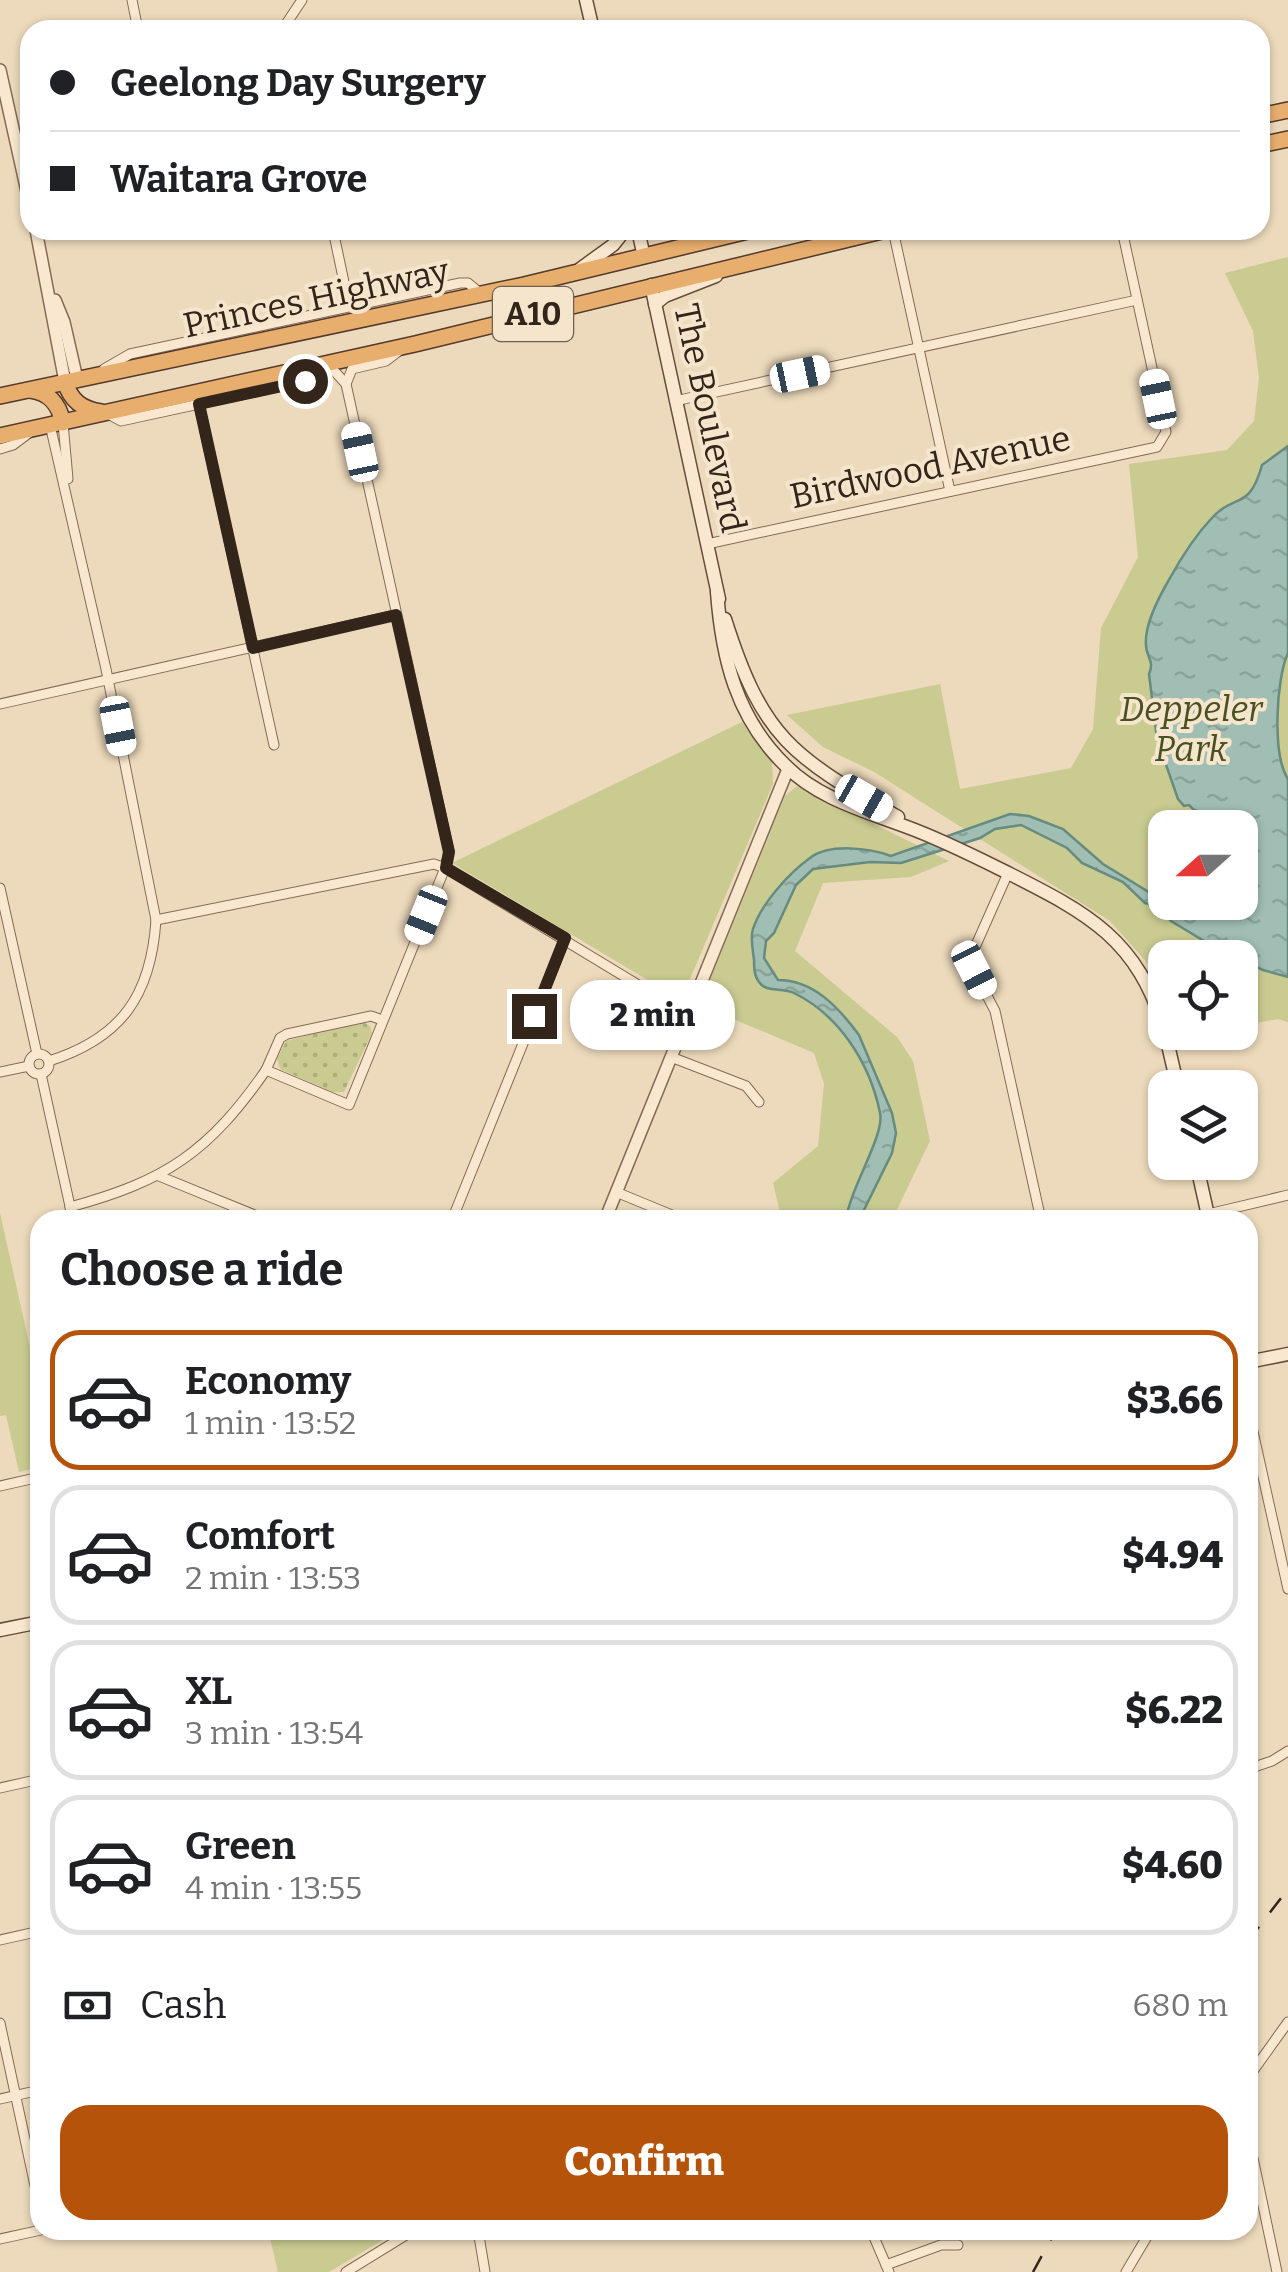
<!DOCTYPE html>
<meta charset="utf-8">
<style>
body{margin:0;font-family:Bitter,serif;background:#f2f2f2;color:#202124;height:100vh;display:flex;flex-direction:column;font-size:38px;white-space:nowrap}
*{box-sizing:border-box;margin:0}
p{font-size:32px;color:#757577}
.icon{flex:none;width:55px;height:55px;fill:none;stroke:currentColor;stroke-width:2;stroke-linecap:round;stroke-linejoin:round}
.map{position:relative;flex:1;overflow:hidden}
.details{position:absolute;left:30px;top:1210px;width:1228px;height:1030px;display:flex;flex-direction:column;background:#fff;border-radius:30px;box-shadow:0 2px 8px #0004}
.details>*{flex:none}
.guide{position:absolute;left:20px;top:20px;width:1250px;height:220px;border-radius:30px;box-shadow:0 2px 8px #0004;display:grid;align-content:center;height:220px;padding:0 30px;background:#fff}
.needle{width:65px;rotate:249deg}
.tools{position:absolute;left:1148px;top:810px;display:grid;gap:20px}
.tools a{display:grid;place-items:center;width:110px;height:110px;border-radius:20px;background:#fff;box-shadow:0 2px 8px #0004;font-size:50px}
.end{position:absolute;width:45px;height:45px;margin:-22px;border:12px solid #34251b;background:#fff;box-shadow:0 0 0 5px #fff}
.from{border-radius:50%}
.bubble{position:absolute;height:70px;border-radius:30px;background:#fff;box-shadow:0 2px 8px #0004;font-size:32px;font-weight:800;line-height:70px;text-align:center}
.car{position:absolute;width:30px;height:60px;margin:-30px -15px;border-radius:12px;box-shadow:0 0 8px 2px #0007;background:linear-gradient(#fff 24%,#345 0 40%,#fff 0 76%,#345 0 86%,#fff 0)}
.guide b{display:flex;align-items:center;gap:35px;height:95px;font-size:38px}
.guide b+b{border-top:2px solid #e0e0e0}
.guide i{width:25px;height:25px;background:#202124}
ul{padding:0;list-style:none}
li{display:flex;align-items:center;gap:30px;height:140px;margin:0 20px 15px;padding:0 10px;border:5px solid #e0e0e0;border-radius:30px}
li div{flex:1}
li b{display:block;font-size:38px}
li em{font-style:normal;font-weight:800}
li.current{border-color:#b45309}
li>.icon{width:90px;height:90px;stroke-width:1.5}
h2{padding:0 30px;font-size:45px;line-height:120px}
.pay{display:flex;align-items:center;gap:25px;height:110px;padding:0 30px;font-size:38px}
.pay p{margin-inline-start:auto}
.primary-button{display:flex;gap:20px;margin-top:auto;padding:20px 30px}
.primary-button a{flex:1;height:115px;border-radius:30px;background:#b45309;color:#fff;font-size:40px;font-weight:800;line-height:115px;text-align:center}
.map>svg:first-child{display:block}
.grass{fill:url(#grass-dots)}
.green{fill:#c9cb91;fill-rule:evenodd}
.water{fill:url(#water-ripples);stroke:#688b7f;stroke-width:2.5}
.lines{fill:none;stroke-linecap:round;stroke-linejoin:round}
.minor-casing{stroke:#856a56;stroke-width:11}
.tertiary-casing{stroke:#856a56;stroke-width:14}
.secondary-casing{stroke:#664c39;stroke-width:15}
.trunk-casing{stroke:#52392b;stroke-width:18}
.minor{stroke:#f9e8cf;stroke-width:9}
.tertiary{stroke:#f9e8cf;stroke-width:11}
.secondary{stroke:#f9e8cf;stroke-width:12}
.trunk{stroke:#e8ae6e;stroke-width:15}
.rail{stroke:#34251b;stroke-width:2.5;stroke-dasharray:18 18;stroke-linecap:butt}
.route{stroke:#34251b;stroke-width:12}
.labels{text-anchor:middle;stroke-width:8;stroke-linejoin:round;paint-order:stroke}
.shield{fill:#f5e5cc;stroke:#6e5f50;stroke-width:2.5}
.shield-label{font-size:32px;font-weight:bold;fill:#34251b}
.street-label{font-size:35px;fill:#34251b;stroke:#f5e5cc}
.park-label{font-size:35px;font-style:italic;fill:#495021;stroke:#f5e5cc}
</style>
<div class="map">
<svg width="1288" height="2272" viewBox="0 0 1288 2272">
<defs>
<pattern id="grass-dots" width="8" height="8" patternUnits="userSpaceOnUse" patternTransform="scale(2.5)"><rect width="8" height="8" fill="#c9cb91"/><path d="M2 2h.1M6 6h.1" fill="none" stroke="#adae7c" stroke-width="1.8" stroke-linecap="round"/></pattern>
<pattern id="water-ripples" width="26" height="14" patternUnits="userSpaceOnUse" patternTransform="scale(2.5)"><rect width="26" height="14" fill="#a0beb3"/><path d="M2 4q2-2 4 0t4 0M15 11q2-2 4 0t4 0" fill="none" stroke="#8aa399"/></pattern>
</defs>
<rect width="100%" height="100%" fill="#eddabc"/>
<polygon class="grass" points="363,1022 370,1026 372,1033 344,1092 332,1092 280,1069 277,1059 286,1041"/>
<g class="green">
<path d="M 1288,257 L 1288,1022 L 1278,1019 L 1240,1026 L 1240,958 L 1165,958 L 1165,999 L 1150,966 L 1110,921 L 874,772 L 823,747 L 787,715 L 940,684 L 960,789 L 1071,768 L 1093,729 L 1101,628 L 1138,557 L 1129,464 L 1227,450 L 1254,421 L 1259,378 L 1253,331 L 1225,273 ZM 1165,828 L 1240,828 L 1240,902 L 1165,902 Z"/>
<polygon points="742,722 772,759 773,784 681,1000 452,863"/>
<polygon points="797,786 949,861 911,877 823,883 795,951 897,1037 913,1061 930,1141 892,1220 782,1220 773,1183 818,1146 824,1084 814,1053 700,1005 785,796"/>
<polygon points="0,1213 40,1392 40,1467 19,1472 6,1415 0,1416"/>
<polygon points="268,2230 400,2230 329,2272 278,2272"/>
</g>
<path class="water" d="M 1288,446 L 1288,653 C 1276,679 1272,755 1288,779 L 1288,977 L 1263,970 L 1204,941 L 1171,921 L 1157,906 L 1145,903 L 1123,882 L 1082,863 L 1067,848 L 1021,825 L 995,829 L 980,838 L 901,863 L 870,862 L 813,869 L 796,885 L 774,933 L 766,941 L 764,958 L 778,980 C 814,980 839,1008 859,1035 L 892,1113 L 896,1133 L 892,1153 L 859,1220 L 846,1220 C 850,1188 885,1135 880,1113 C 870,1063 839,1015 794,993 C 782,987 766,993 759,982 C 754,976 754,967 754,960 C 753,951 750,938 753,929 C 761,904 789,873 810,858 C 829,843 870,848 891,856 L 1010,814 L 1029,816 L 1063,829 L 1103,864 L 1152,894 L 1165,896 L 1165,902 L 1174,903 L 1179,909 L 1201,913 L 1204,903 L 1240,902 L 1240,828 L 1221,827 L 1219,817 L 1194,810 L 1189,805 L 1184,806 L 1178,799 L 1157,739 L 1149,674 C 1155,661 1146,657 1146,645 C 1144,624 1160,595 1170,578 C 1181,558 1195,536 1211,519 C 1235,492 1249,512 1262,465 Z"/>
<g class="lines">
<defs>
<g id="minor">
<polyline points="132,0 138,30"/>
<polyline points="282,30 302,0"/>
<polyline points="333,230 349,306"/>
<polyline points="893,230 950,491"/>
<polyline points="328,364 346,384 449,851 445,868 349,1105 266,1070 280,1038 287,1034 371,1016 382,1020"/>
<polyline points="104,369 130,354 460,283 468,283 481,294"/>
<polyline points="346,384 352,369 386,361 399,351"/>
<polyline points="675,401 1137,300"/>
<polyline points="199,404 274,745"/>
<polyline points="108,414 121,421 305,381 315,369"/>
<polyline points="63,423 68,479"/>
<polyline points="0,449 13,445 29,433"/>
<polyline points="707,544 1157,447 1166,432 1122,230"/>
<polyline points="0,704 395,615"/>
<polyline points="1008,873 972,954 974,971 995,1011 1041,1220"/>
<polyline points="0,888 37,1054"/>
<polyline points="156,920 434,864 445,868 688,1015"/>
<circle cx="39" cy="1064" r="10"/>
<polyline points="671,1057 746,1086 759,1102"/>
<path d="M 49,1061 C 122,1038 151,995 156,920 L 106,669 L 50,425"/>
<polyline points="0,1072 29,1066"/>
<polyline points="41,1074 73,1220"/>
<polyline points="159,1176 267,1220"/>
<polyline points="616,1192 684,1220"/>
<path d="M 70,1207 C 166,1181 209,1152 266,1070"/>
<polyline points="1208,1214 1288,1195"/>
<polyline points="452,1220 565,939"/>
<polyline points="1248,1409 1288,1589"/>
<polyline points="0,1486 40,1477"/>
<polyline points="1248,1769 1272,1761 1288,1751"/>
<polyline points="0,1788 40,1779"/>
<polyline points="0,1940 40,1931"/>
<polyline points="0,2023 40,2209"/>
<polyline points="1248,2078 1288,2022"/>
<polyline points="0,2099 40,2090"/>
<polyline points="1248,2147 1253,2158 1277,2272"/>
<polyline points="478,2230 485,2272"/>
<polyline points="871,2230 889,2272"/>
<polyline points="0,2239 41,2230"/>
<polyline points="886,2265 941,2245 958,2245"/>
<polyline points="346,2272 406,2235 426,2230"/>
<polyline points="1126,2272 1151,2230"/>
</g>
<g id="tertiary">
<polyline points="0,70 30,205"/>
<polyline points="36,230 65,382"/>
<polyline points="55,300 64,322 77,379"/>
<polyline points="605,1220 788,769"/>
</g>
<g id="secondary">
<polyline points="586,0 593,30"/>
<polyline points="638,230 644,257"/>
<polyline points="580,269 613,245 625,230"/>
<polyline points="651,285 719,599"/>
<polyline points="655,304 665,296 716,276"/>
<path d="M 717,592 C 722,658 736,717 785,765 C 817,798 865,811 907,827 C 940,839 972,855 1004,871 C 1085,912 1138,937 1165,1032"/>
<path d="M 725,619 C 763,739 792,756 898,817"/>
<polyline points="1165,1032 1178,1088"/>
<polyline points="1196,1162 1209,1220"/>
<polyline points="1248,1362 1288,1354"/>
<polyline points="0,1630 40,1622"/>
</g>
<g id="trunk">
<polyline points="1260,116 1288,110"/>
<polyline points="1260,145 1288,139"/>
<path d="M 65,382 C 71,401 82,409 101,412"/>
<path d="M 30,390 C 49,392 59,404 63,423"/>
<polyline points="0,396 524,285 752,230"/>
<polyline points="0,436 415,344 886,230"/>
</g>
</defs>
<use href="#minor" class="minor-casing"/>
<use href="#tertiary" class="tertiary-casing"/>
<use href="#secondary" class="secondary-casing"/>
<use href="#trunk" class="trunk-casing"/>
<use href="#minor" class="minor"/>
<use href="#tertiary" class="tertiary"/>
<use href="#secondary" class="secondary"/>
<use href="#trunk" class="trunk"/>
<g class="rail">
<polyline points="1248,1941 1288,1889"/>
<polyline points="1033,2272 1056,2230"/>
</g>
</g>
<g class="lines">
<polyline class="route" points="305,381 199,404 253,648 396,615 449,852 446,868 565,938 534,1016"/>
</g>
<g class="labels">
<rect class="shield" x="493" y="287" width="80" height="54" rx="8"/>
<g class="shield-label">
<text x="533" y="325">A10</text>
</g>
<g class="street-label">
<text transform="translate(316 298) rotate(-12)" y="12">Princes Highway</text>
<text transform="translate(710 418) rotate(78)" y="12">The Boulevard</text>
<text transform="translate(930 467) rotate(-12)" y="12">Birdwood Avenue</text>
</g>
<g class="park-label">
<text x="1191" y="721">Deppeler<tspan x="1191" dy="40">Park</tspan></text>
</g>
</g>
</svg>
<div class="tools">
<a><svg class="needle" viewBox="-14 -14 28 28"><path d="M0-13l5 13h-10z" fill="#e53935"/><path d="M0 13l5-13h-10z" fill="#757577"/></svg></a>
<a><svg class="icon" aria-label="locate" viewBox="0 0 24 24"><circle cx="12" cy="12" r="6"/><path d="M12 2v4M12 18v4M2 12h4M18 12h4"/></svg></a>
<a><svg class="icon" aria-label="layers" viewBox="0 0 24 24"><path d="M12 4l9 5-9 5-9-5zM3 14l9 5 9-5"/></svg></a>
</div>
<i class="end from" style="left:305px;top:381px"></i>
<i class="end" style="left:534px;top:1016px"></i>
<div class="bubble" style="left:570px;top:980px;width:165px">2 min</div>
<i class="car" style="left:800px;top:374px;rotate:78deg"></i>
<i class="car" style="left:1158px;top:399px;rotate:348deg"></i>
<i class="car" style="left:360px;top:452px;rotate:348deg"></i>
<i class="car" style="left:118px;top:726px;rotate:169deg"></i>
<i class="car" style="left:864px;top:798px;rotate:120deg"></i>
<i class="car" style="left:426px;top:915px;rotate:202deg"></i>
<i class="car" style="left:974px;top:970px;rotate:153deg"></i>
<div class="guide">
<b><i class="from"></i>Geelong Day Surgery</b>
<b><i></i>Waitara Grove</b>
</div>
<section class="details">
<h2>Choose a ride</h2>
<ul>
<li class="current"><svg class="icon" aria-label="car" viewBox="0 0 24 24"><path d="M5 17H2v-5l4-1 3-4h7l3 4 3 1v5h-3M9 17h6M6 11h13"/><circle cx="7" cy="17" r="2"/><circle cx="17" cy="17" r="2"/></svg><div><b>Economy</b><p>1 min · 13:52</p></div><em>$3.66</em></li>
<li><svg class="icon" aria-label="car" viewBox="0 0 24 24"><path d="M5 17H2v-5l4-1 3-4h7l3 4 3 1v5h-3M9 17h6M6 11h13"/><circle cx="7" cy="17" r="2"/><circle cx="17" cy="17" r="2"/></svg><div><b>Comfort</b><p>2 min · 13:53</p></div><em>$4.94</em></li>
<li><svg class="icon" aria-label="car" viewBox="0 0 24 24"><path d="M5 17H2v-5l4-1 3-4h7l3 4 3 1v5h-3M9 17h6M6 11h13"/><circle cx="7" cy="17" r="2"/><circle cx="17" cy="17" r="2"/></svg><div><b>XL</b><p>3 min · 13:54</p></div><em>$6.22</em></li>
<li><svg class="icon" aria-label="car" viewBox="0 0 24 24"><path d="M5 17H2v-5l4-1 3-4h7l3 4 3 1v5h-3M9 17h6M6 11h13"/><circle cx="7" cy="17" r="2"/><circle cx="17" cy="17" r="2"/></svg><div><b>Green</b><p>4 min · 13:55</p></div><em>$4.60</em></li>
</ul>
<div class="pay"><svg class="icon" aria-label="cash" viewBox="0 0 24 24"><path d="M3 7h18v10H3z"/><circle cx="12" cy="12" r="2"/></svg>Cash<p>680 m</p></div>
<div class="primary-button"><a>Confirm</a></div>
</section>
</div>
